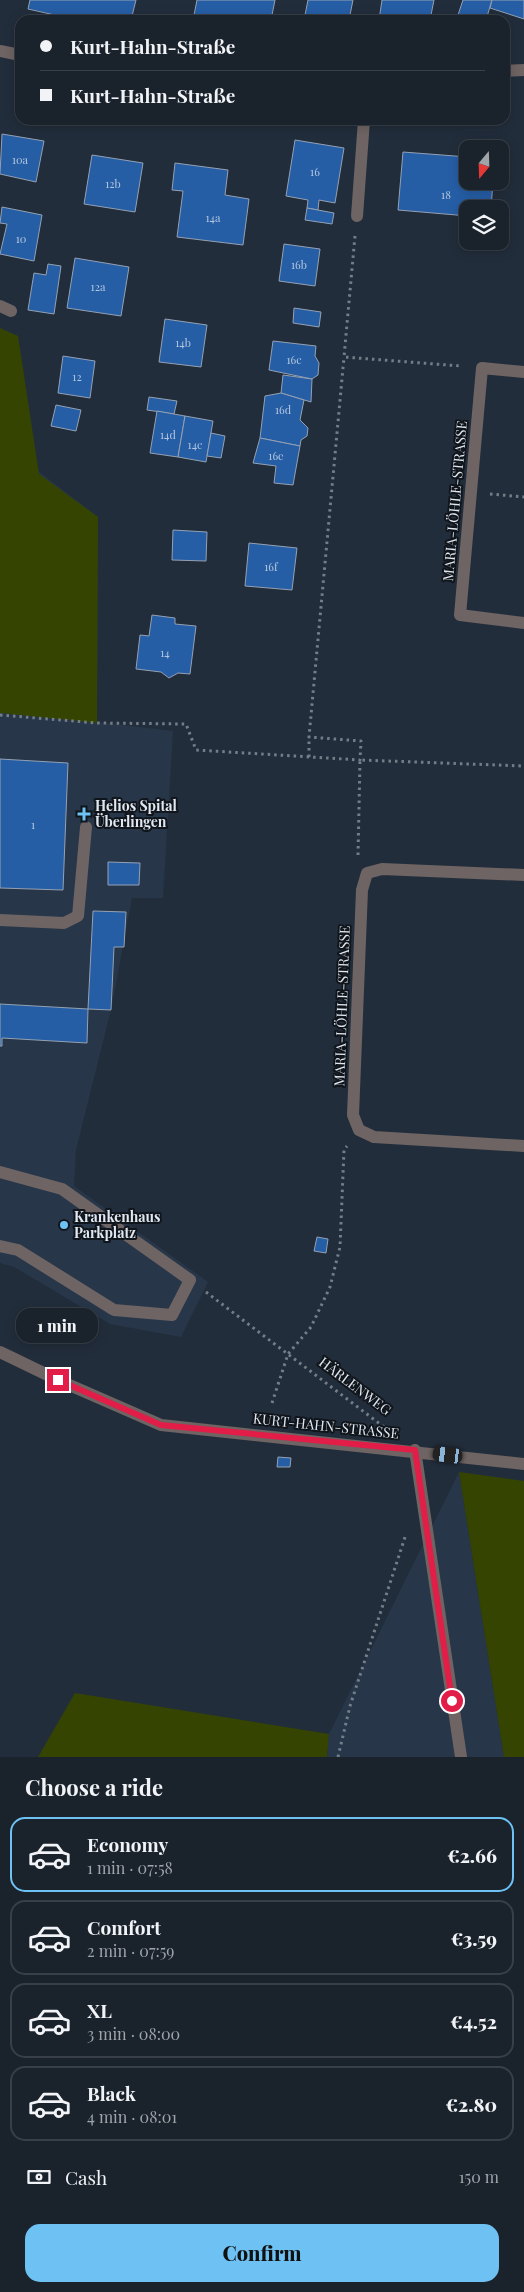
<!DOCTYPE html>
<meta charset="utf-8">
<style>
body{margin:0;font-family:"Playfair Display",serif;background:#232a34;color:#f1f3f6;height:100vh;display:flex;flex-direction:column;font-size:19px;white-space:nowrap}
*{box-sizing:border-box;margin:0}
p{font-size:16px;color:#9fa4a9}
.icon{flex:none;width:28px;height:28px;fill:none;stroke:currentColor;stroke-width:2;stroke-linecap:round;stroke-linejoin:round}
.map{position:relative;height:1757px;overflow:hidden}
.sheet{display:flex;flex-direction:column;background:#1a222c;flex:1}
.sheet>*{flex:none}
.guide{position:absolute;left:15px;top:15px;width:495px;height:110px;border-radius:15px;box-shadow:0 2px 12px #0003,0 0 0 1px #383f48;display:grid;align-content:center;height:110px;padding:0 25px;background:#1a222c}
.needle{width:32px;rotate:199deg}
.controls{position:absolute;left:459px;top:140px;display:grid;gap:10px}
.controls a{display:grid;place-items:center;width:50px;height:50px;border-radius:10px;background:#1a222c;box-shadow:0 2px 12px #0003,0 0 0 1px #383f48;font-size:25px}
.end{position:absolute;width:22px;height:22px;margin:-11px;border:6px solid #e11d48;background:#fff;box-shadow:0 0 0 2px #fff}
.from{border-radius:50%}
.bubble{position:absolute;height:35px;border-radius:15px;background:#1a222c;box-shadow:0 2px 12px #0003,0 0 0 1px #383f48;font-size:16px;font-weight:800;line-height:35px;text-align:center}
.car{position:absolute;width:15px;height:30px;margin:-15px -8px;border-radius:6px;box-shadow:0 0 4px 1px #0007;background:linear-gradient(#222 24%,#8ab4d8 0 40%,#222 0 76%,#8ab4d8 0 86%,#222 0)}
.guide b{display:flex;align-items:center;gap:18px;height:48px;font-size:19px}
.guide b+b{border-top:1px solid #383f48}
.guide i{width:12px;height:12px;background:#f1f3f6}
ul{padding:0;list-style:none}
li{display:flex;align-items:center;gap:15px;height:75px;margin:0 10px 8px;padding:0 15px;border:2px solid #383f48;border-radius:15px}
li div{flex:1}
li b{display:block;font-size:19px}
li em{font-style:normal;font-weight:800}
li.active{border-color:#6dc2f3}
li>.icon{width:45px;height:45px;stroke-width:1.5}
h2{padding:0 25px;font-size:22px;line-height:60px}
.pay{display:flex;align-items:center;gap:12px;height:55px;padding:0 25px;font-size:19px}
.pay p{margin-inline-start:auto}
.cta{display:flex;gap:10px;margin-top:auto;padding:10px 25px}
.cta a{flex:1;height:58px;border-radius:15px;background:#6dc2f3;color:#111;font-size:20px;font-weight:800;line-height:58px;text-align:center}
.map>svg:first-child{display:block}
.built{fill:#273649}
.green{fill:#354400}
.building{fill:#265ea6;stroke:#94a1b3}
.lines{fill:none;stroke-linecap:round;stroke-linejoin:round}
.path{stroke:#747e89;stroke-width:3;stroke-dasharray:2.5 4;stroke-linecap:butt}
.lane{stroke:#6e6463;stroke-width:12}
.street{stroke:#6e6463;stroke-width:12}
.route{stroke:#e11d48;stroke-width:6}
.poi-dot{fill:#6dc2f3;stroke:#10151b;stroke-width:2}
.labels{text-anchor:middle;stroke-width:4;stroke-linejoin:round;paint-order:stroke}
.number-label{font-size:11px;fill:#b2c6de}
.street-label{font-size:14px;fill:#e1e8f1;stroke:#10151b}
.poi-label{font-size:14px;font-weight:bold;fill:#e1e8f1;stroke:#10151b;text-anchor:start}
</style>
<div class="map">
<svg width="524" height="1757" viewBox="0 0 524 1757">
<rect width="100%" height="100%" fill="#222d3b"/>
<g class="built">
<polygon points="0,442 98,517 97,722 173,731 163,898 132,898 111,1010 76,1150 74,1186 208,1282 181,1337 110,1324 14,1267 0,1263"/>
<polygon points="459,1472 504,1757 327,1757 329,1734"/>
</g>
<g class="green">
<polygon points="0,328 18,336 39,474 98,517 97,723 0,713"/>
<polygon points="459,1472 524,1481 524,1757 504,1757"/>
<polygon points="75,1693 329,1734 327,1757 38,1757"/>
</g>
<g class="building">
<polygon points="30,0 136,0 131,20 77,20 28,9"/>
<polygon points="197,0 275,0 271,20 193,20"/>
<polygon points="308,0 353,0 349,20 304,20"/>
<polygon points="382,0 434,0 430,20 379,20"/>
<polygon points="463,0 492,0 486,20 457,18"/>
<polygon points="492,0 524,0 524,19 490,8"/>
<polygon points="2,134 44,141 36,182 0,174"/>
<polygon points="295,140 344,148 335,203 319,200 318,210 307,208 308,200 286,196"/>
<polygon points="403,152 468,157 468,181 493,181 491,209 468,209 468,216 398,210"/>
<polygon points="92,155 143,163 135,212 84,204"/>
<polygon points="175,163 228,170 225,195 249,199 243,245 177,237 183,191 172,190"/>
<polygon points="2,207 42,215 34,261 0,254 7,224 0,223"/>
<polygon points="307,208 334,213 332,224 305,220"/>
<polygon points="284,244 320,249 315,286 279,281"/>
<polygon points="75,258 129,267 121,316 67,308"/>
<polygon points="48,264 61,266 54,314 28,310 34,273 46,275"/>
<polygon points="294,308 321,312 319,327 293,323"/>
<polygon points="165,319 207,325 201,367 159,362"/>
<polygon points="273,341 316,346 315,356 319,363 318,375 312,379 269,370"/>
<polygon points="63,356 95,361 90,398 58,393"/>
<polygon points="283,375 312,379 311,402 281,393"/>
<polygon points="281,393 304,400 300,420 308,428 307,436 301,440 300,446 260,438 265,396"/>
<polygon points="149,397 177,401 174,414 147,410"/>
<polygon points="56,405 81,410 76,431 51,426"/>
<polygon points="157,411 185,416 178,457 150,453"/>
<polygon points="185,416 213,421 206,462 178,457"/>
<polygon points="211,433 225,436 221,458 207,456"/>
<polygon points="260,438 300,446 293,485 274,483 276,466 253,463"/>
<polygon points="173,530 207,532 206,561 172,560"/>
<polygon points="249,543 297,548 292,590 245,586"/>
<polygon points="152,615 175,618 175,624 196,626 190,674 178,673 169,678 161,672 136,669 140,635 149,636"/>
<polygon points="0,759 68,763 63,890 0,888"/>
<polygon points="108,862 140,863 139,885 108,885"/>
<polygon points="93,911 126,912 124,947 114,947 111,1010 88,1009"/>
<polygon points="0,1004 88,1009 87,1043 2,1038 2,1046 0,1046"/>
<polygon points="317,1237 328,1239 326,1253 314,1251"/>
<polygon points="278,1457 291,1458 290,1467 277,1467"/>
</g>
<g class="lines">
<g class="path">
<polyline points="355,236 344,357 461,366"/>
<polyline points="490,494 524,497"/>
<polyline points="0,715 97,723 186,724 196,750 360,760 361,741 309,737 344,357"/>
<polyline points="309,757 309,737"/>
<polyline points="358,855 360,760 524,766"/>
<polyline points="206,1292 384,1427"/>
<polyline points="272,1403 288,1354 311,1327 330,1287 340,1247 344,1150 347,1146"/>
<polyline points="338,1757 350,1706 406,1534"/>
</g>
<g class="lane">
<polyline points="0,920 64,923 78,916 86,827"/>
<polyline points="0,1172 62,1189 190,1280 172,1315 114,1310 18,1250 0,1246"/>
<polyline points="415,1450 461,1757"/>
</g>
<g class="street">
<polyline points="0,51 20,55"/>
<polyline points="505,71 524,70"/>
<polyline points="357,216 364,120"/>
<polyline points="0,306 11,311"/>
<polyline points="524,372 482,368 460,615 524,623"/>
<polyline points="524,875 382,869 367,873 362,890 353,1115 359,1130 374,1137 524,1146"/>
<polyline points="0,1352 58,1380 161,1425 524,1464"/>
</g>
</g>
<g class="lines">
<polyline class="route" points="58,1380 161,1425 415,1450 452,1701"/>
</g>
<g class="poi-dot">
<path d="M81.5 806.5h5v5h5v5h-5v5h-5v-5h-5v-5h5z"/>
<circle cx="64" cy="1225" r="5"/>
</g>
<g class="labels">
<g class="number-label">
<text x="20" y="164">10a</text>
<text x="315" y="176">16</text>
<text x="113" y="188">12b</text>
<text x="446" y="199">18</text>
<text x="213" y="222">14a</text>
<text x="21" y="243">10</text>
<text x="299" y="269">16b</text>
<text x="98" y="291">12a</text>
<text x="183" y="347">14b</text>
<text x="294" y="364">16c</text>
<text x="77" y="381">12</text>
<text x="283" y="414">16d</text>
<text x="168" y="439">14d</text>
<text x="195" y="449">14c</text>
<text x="276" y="460">16e</text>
<text x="271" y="571">16f</text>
<text x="165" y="657">14</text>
<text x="33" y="829">1</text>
</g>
<g class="street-label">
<text transform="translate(455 501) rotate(-85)" y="5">MARIA-LÖHLE-STRASSE</text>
<text transform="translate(342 1006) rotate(-88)" y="5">MARIA-LÖHLE-STRASSE</text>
<text transform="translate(355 1386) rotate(37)" y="5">HÄRLENWEG</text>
<text transform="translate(326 1426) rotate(6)" y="5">KURT-HAHN-STRASSE</text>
</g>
<g class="poi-label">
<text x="95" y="811">Helios Spital<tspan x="95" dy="16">Überlingen</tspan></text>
<text x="74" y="1222">Krankenhaus<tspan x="74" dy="16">Parkplatz</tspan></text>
</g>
</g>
</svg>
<div class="controls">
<a><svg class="needle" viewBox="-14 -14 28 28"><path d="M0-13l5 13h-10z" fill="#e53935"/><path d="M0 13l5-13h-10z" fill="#9fa4a9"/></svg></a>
<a><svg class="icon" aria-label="layers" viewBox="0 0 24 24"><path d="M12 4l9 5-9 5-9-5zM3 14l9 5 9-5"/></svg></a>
</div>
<i class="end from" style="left:452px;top:1701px"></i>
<i class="end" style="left:58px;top:1380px"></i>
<div class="bubble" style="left:16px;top:1308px;width:82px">1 min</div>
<i class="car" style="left:448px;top:1455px;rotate:277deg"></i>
<div class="guide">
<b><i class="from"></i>Kurt-Hahn-Straße</b>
<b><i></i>Kurt-Hahn-Straße</b>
</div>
</div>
<section class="sheet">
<h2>Choose a ride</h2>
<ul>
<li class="active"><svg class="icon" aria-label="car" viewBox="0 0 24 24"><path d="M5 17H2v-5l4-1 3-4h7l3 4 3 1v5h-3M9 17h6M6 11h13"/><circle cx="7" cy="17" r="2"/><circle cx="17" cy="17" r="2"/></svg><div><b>Economy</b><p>1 min · 07:58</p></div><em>€2.66</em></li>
<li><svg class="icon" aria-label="car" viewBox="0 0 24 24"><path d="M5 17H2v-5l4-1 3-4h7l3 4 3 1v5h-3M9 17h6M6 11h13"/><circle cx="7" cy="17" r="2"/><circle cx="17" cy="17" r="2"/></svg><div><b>Comfort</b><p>2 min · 07:59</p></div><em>€3.59</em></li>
<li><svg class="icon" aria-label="car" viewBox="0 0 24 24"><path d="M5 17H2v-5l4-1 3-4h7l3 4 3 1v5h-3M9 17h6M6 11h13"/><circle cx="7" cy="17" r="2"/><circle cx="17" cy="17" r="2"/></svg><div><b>XL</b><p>3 min · 08:00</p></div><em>€4.52</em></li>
<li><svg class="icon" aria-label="car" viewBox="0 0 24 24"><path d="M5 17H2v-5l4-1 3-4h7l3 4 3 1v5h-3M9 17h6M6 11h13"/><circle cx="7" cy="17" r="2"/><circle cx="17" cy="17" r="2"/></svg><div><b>Black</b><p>4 min · 08:01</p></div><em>€2.80</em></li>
</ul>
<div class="pay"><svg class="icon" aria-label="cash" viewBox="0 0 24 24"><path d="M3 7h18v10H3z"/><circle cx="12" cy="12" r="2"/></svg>Cash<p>150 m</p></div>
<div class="cta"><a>Confirm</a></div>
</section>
